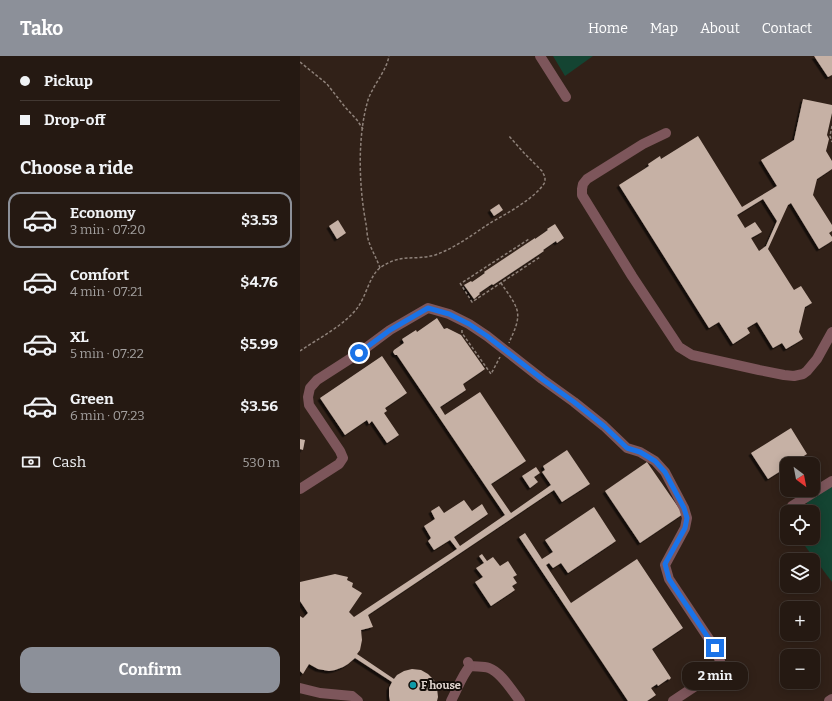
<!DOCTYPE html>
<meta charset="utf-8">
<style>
body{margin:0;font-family:Bitter,serif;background:#312620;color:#f1f3f6;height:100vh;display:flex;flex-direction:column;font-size:15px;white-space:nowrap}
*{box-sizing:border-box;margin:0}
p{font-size:13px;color:#a3a09f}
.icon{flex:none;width:22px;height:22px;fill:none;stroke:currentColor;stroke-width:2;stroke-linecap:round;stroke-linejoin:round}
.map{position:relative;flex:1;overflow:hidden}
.panel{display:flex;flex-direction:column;background:#251912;width:300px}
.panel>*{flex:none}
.top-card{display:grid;align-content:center;height:88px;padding:0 20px;background:#251912}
.needle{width:26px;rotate:148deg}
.controls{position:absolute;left:480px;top:401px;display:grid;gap:8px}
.controls a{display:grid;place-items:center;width:40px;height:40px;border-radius:8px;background:#251912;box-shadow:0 2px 10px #0003,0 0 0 1px #423832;font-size:20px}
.end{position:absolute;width:18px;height:18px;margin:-9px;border:5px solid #1a73e8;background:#fff;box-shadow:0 0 0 2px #fff}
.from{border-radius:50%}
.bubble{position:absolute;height:28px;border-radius:12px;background:#251912;box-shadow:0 2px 10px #0003,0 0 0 1px #423832;font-size:13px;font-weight:700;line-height:28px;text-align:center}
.top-card b{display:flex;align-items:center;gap:14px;height:38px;font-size:15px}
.top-card b+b{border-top:1px solid #423832}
.top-card i{width:10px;height:10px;background:#f1f3f6}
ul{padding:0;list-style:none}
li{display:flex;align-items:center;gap:12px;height:56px;margin:0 8px 6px;padding:0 12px;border:2px solid transparent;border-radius:12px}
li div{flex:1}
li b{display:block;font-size:15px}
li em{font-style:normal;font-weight:700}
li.selected{border-color:#8c9099}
li>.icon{width:36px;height:36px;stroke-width:1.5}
h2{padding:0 20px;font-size:18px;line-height:48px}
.pay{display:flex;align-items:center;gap:10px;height:44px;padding:0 20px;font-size:15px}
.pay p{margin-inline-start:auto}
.primary-button{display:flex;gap:8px;margin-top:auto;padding:8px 20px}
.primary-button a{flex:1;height:46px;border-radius:12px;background:#8c9099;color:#fff;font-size:16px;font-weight:700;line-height:46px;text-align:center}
header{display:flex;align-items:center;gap:24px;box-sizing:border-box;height:56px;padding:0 20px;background:#8c9099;color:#fff}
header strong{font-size:19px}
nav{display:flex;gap:22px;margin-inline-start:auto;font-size:14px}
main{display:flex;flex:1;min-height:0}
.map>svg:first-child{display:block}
.green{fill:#144432}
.building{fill:#c6b1a5;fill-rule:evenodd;filter:url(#shadow)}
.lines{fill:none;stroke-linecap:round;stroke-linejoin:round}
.path{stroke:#8f827a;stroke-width:1.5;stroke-dasharray:3 2;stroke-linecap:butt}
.minor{stroke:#7d565b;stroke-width:10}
.route{stroke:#1a73e8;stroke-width:5}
.culture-dot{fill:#0f9aa8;stroke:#140d08;stroke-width:1.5}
.labels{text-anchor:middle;stroke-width:4;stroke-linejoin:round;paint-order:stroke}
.poi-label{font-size:11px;font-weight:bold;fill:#e0d5cf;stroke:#140d08;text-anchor:start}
</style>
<header>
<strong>Tako</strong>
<nav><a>Home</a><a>Map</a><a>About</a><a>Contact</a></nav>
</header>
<main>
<section class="panel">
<div class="top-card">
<b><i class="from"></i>Pickup</b>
<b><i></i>Drop-off</b>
</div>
<h2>Choose a ride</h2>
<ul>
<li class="selected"><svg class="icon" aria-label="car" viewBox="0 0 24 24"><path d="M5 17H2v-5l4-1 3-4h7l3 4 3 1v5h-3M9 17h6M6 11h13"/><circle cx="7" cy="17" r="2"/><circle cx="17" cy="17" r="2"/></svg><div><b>Economy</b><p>3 min · 07:20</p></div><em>$3.53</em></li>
<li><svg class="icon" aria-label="car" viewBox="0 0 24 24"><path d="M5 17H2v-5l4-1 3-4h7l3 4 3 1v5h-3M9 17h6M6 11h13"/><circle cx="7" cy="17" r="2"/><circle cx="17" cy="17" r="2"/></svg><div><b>Comfort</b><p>4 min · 07:21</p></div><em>$4.76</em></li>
<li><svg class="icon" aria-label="car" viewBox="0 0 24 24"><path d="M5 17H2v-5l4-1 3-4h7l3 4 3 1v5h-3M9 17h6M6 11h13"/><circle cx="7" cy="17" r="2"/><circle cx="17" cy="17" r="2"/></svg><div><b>XL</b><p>5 min · 07:22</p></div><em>$5.99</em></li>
<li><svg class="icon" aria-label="car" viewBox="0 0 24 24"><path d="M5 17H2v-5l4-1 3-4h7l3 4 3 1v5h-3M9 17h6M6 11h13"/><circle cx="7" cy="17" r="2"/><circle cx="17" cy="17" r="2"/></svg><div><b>Green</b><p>6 min · 07:23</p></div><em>$3.56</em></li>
</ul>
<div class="pay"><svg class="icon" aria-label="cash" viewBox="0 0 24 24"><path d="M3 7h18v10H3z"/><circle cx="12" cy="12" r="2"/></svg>Cash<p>530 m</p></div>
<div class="primary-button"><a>Confirm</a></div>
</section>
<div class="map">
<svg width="532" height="645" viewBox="0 0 532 645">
<defs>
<filter id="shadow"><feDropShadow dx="-2.5" dy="2.5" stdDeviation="0" flood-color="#0009"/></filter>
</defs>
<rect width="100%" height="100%" fill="#312118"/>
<g class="green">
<polygon points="253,0 293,0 265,20"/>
<polygon points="532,430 532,526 499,482 513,482 513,456 503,456 509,452 506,446"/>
</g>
<g class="building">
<polygon points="514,0 532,0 532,19 528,21"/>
<path d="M 503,43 L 532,49 L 532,57 L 527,79 L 529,83 L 526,95 L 532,105 L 532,113 L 517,123 L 513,139 L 532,169 L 532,175 L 529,177 L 532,181 L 532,185 L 519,193 L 491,147 L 488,149 L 468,193 L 494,234 L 501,230 L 512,247 L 505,251 L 499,276 L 503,283 L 486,293 L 482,287 L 473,292 L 457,266 L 447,272 L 450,277 L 433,288 L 419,266 L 409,272 L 319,129 L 349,110 L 348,108 L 360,100 L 361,103 L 398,80 L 442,151 L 477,130 L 461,104 L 494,84 ZM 463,143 L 477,165 L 466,190 L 459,195 L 451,182 L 462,176 L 455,166 L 445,172 L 437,159 Z"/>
<polygon points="199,148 203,154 194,160 190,154"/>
<polygon points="38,164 46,177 37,183 29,170"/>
<polygon points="255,168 264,182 257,187 256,185 243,194 244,195 193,229 192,228 179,237 180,238 174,243 164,229 171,225 172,226 185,217 184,216 235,182 235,183 248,174 247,173"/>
<polygon points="137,262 144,273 147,272 161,279 185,313 163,328 166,334 140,351 145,359 180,336 226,405 191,428 211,457 251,429 242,416 245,414 243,410 267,394 290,428 262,446 254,434 68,559 73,571 61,574 62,584 60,594 57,598 94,623 97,619 104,615 112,613 121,614 128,618 134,624 137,632 138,641 137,645 90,645 89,640 89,632 92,626 55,602 48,608 43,611 35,614 29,615 18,613 9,608 3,618 0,615 0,560 3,562 8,557 0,545 0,526 35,518 48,521 47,524 53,527 52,531 62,537 49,556 54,561 157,493 150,484 134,494 128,485 131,482 124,470 135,463 131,455 139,450 144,457 164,444 172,455 182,448 188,458 154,481 160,490 205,459 97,299 95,299 93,296 94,294 104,287 102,283 116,274 117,276"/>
<polygon points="82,300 107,337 85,352 87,355 84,357 99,379 87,387 72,365 69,368 67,364 45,379 20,342"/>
<polygon points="491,372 507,398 491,408 487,408 487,411 468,423 451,397"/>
<polygon points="0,383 5,384 3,394 0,393"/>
<polygon points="347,406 383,458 340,487 305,435"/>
<polygon points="236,411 240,417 234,421 238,426 230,432 222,420"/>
<polygon points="294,451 316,485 268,517 261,507 253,512 249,507 246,509 271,547 337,503 383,572 352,593 371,622 369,624 368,623 358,630 357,628 351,632 356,639 347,645 328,645 219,481 225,477 242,503 253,496 245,484"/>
<polygon points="182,498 187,505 193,501 200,510 208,505 217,519 213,521 217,527 212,530 215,534 191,550 175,526 183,521 176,512 184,507 179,500"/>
</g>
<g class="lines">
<g class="path">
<polyline points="0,6 27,28 45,51 57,64 63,73"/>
<polyline points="532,70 530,80 532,86"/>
<path d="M 80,212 C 77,203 72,195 69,186 C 67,181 67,174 66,168 C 59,131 57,81 68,44 C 73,29 86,16 89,0"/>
<polyline points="163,226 229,183"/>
<polyline points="160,227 172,246 240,201"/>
<path d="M 201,227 C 206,235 214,244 217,254 C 220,265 213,277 209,287"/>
<polyline points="162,274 162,277 191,318 200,301"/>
<path d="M 0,295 C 19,282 45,269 58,251 C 66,240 70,219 80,212 C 100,197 114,205 135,199 C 155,192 172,179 190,167 C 206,158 236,142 245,126 L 245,121 L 242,115 L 225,98 L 209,80"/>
</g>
<g class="minor">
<polyline points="240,0 266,41"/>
<polyline points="366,77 343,88 287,123 283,128 282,133 282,139 332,220 379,291 392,299 459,314 484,319 494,320 503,318 507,315 517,303 532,276"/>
<polyline points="0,433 39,408 43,402 40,395 9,349 8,341 10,332 17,324 59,297 90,274 128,252 149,258 169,268 187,280 242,323 274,346 304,370 327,392 340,396 355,405 365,416 384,452 387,462 385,472 365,509 369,523 415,592 420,605 416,613 406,623 373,645"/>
<polyline points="492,450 532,425"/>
<path d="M 168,606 L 170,610 C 177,611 183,610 189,612 C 201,616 212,635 220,645"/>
<polyline points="0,632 20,637 52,640 58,645"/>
<path d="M 151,645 C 158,632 161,621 170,610"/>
<polyline points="529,645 532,643"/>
</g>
</g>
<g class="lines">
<polyline class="route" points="59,297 90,274 128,252 149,258 169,268 187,280 242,323 274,346 304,370 327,392 340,396 355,405 365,416 384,452 387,462 385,472 365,508 369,523 415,592"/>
</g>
<circle class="culture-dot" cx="113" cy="629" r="4"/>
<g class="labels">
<g class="poi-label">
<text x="121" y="633">F house</text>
</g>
</g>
</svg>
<div class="controls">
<a><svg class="needle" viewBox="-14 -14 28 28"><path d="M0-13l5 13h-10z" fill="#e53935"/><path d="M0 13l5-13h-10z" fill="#a3a09f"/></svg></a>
<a><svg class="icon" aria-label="locate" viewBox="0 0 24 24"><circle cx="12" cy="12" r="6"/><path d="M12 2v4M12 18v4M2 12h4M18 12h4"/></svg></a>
<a><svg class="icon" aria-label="layers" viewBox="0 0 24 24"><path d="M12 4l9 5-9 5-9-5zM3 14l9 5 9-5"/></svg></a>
<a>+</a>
<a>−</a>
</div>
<i class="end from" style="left:59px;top:297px"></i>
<i class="end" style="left:415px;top:592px"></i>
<div class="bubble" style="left:382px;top:606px;width:66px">2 min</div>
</div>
</main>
